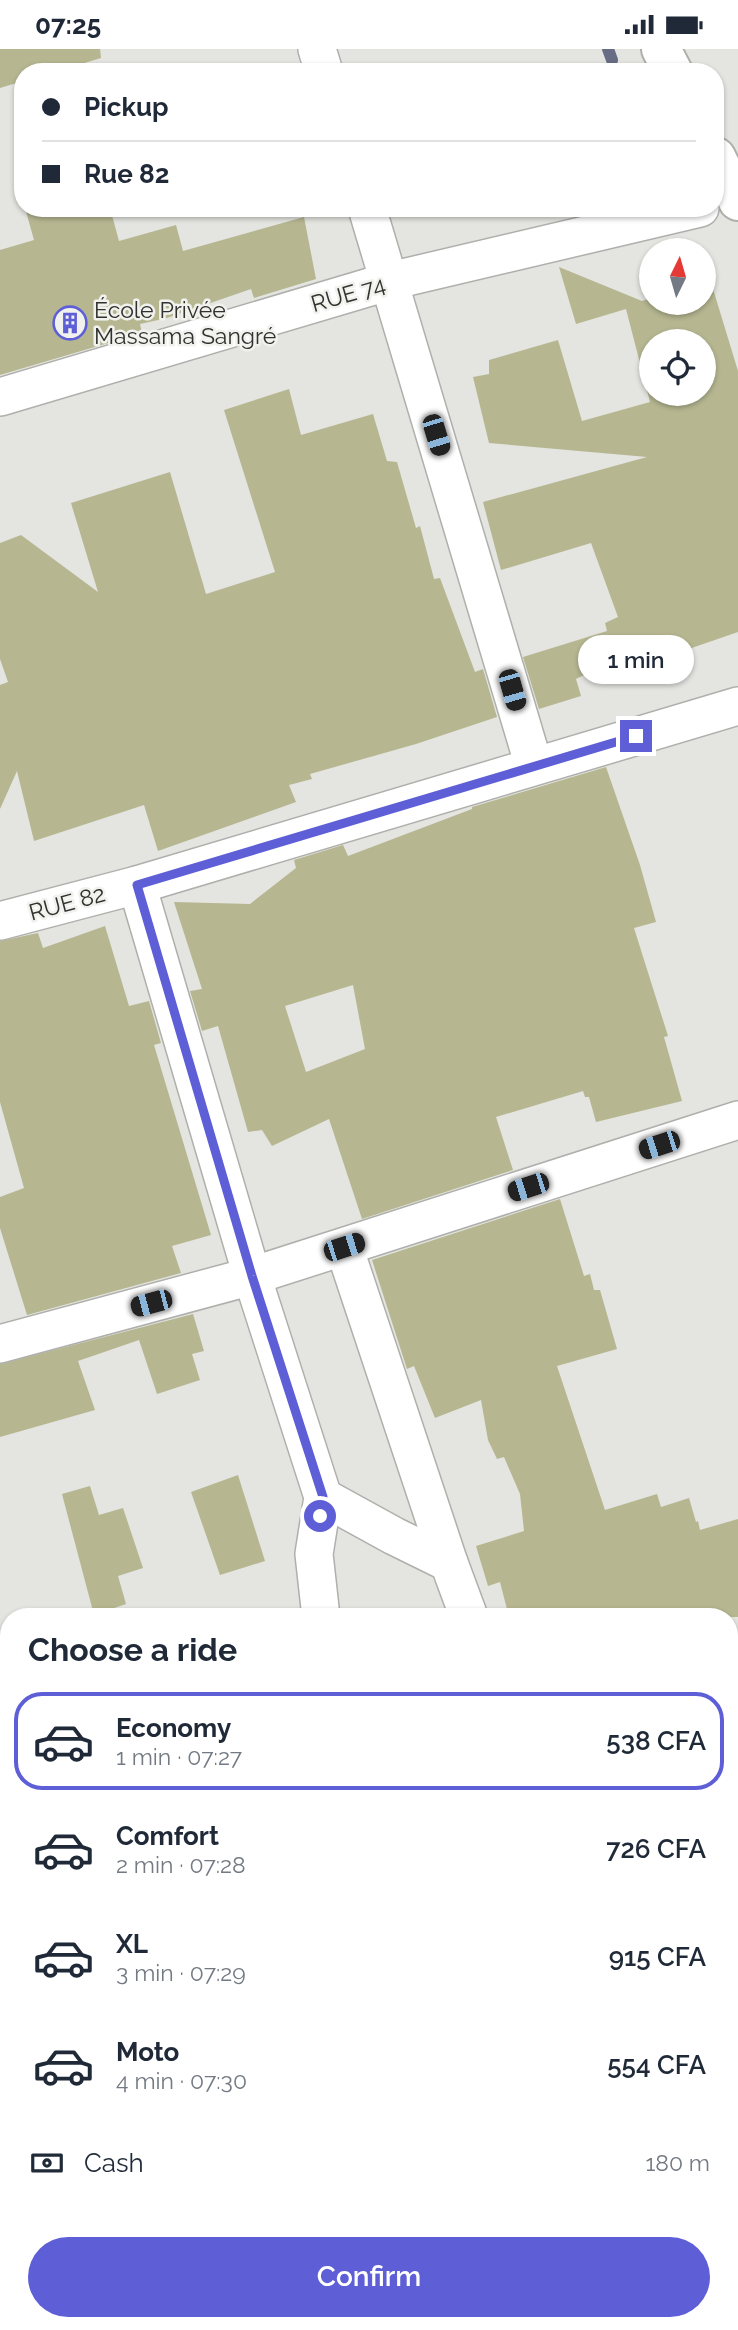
<!DOCTYPE html>
<meta charset="utf-8">
<style>
body{margin:0;font-family:Raleway,sans-serif;background:#f2f2f3;color:#1f2937;height:100vh;display:flex;flex-direction:column;font-size:26px;white-space:nowrap}
*{box-sizing:border-box;margin:0}
p{font-size:23px;color:#747a83}
.icon{flex:none;width:38px;height:38px;fill:none;stroke:currentColor;stroke-width:2;stroke-linecap:round;stroke-linejoin:round}
.map{position:relative;flex:1;overflow:hidden}
.sheet{position:absolute;left:0px;top:1559px;width:738px;height:723px;display:flex;flex-direction:column;background:#fff;border-radius:28px 28px 0 0;box-shadow:0 2px 5px #0004}
.sheet>*{flex:none}
.banner{position:absolute;left:14px;top:14px;width:710px;height:154px;border-radius:28px;box-shadow:0 2px 5px #0004;display:grid;align-content:center;height:154px;padding:0 28px;background:#fff}
.needle{width:46px;rotate:5deg}
.tools{position:absolute;left:639px;top:189px;display:grid;gap:14px}
.tools a{display:grid;place-items:center;width:77px;height:77px;border-radius:50%;background:#fff;box-shadow:0 2px 5px #0004;font-size:35px}
.end{position:absolute;width:32px;height:32px;margin:-16px;border:9px solid #5e5fd7;background:#fff;box-shadow:0 0 0 4px #fff}
.from{border-radius:50%}
.bubble{position:absolute;height:49px;border-radius:24px;background:#fff;box-shadow:0 2px 5px #0004;font-size:23px;font-weight:600;line-height:49px;text-align:center}
.car{position:absolute;width:21px;height:42px;margin:-21px -10px;border-radius:9px;box-shadow:0 0 5px 2px #0007;background:linear-gradient(#222 24%,#8ab4d8 0 40%,#222 0 76%,#8ab4d8 0 86%,#222 0)}
.banner b{display:flex;align-items:center;gap:24px;height:66px;font-size:26px}
.banner b+b{border-top:2px solid #e0e1e3}
.banner i{width:18px;height:18px;background:#1f2937}
ul{padding:0;list-style:none}
li{display:flex;align-items:center;gap:21px;height:98px;margin:0 14px 10px;padding:0 14px;border:4px solid transparent;border-radius:28px}
li div{flex:1}
li b{display:block;font-size:26px}
li em{font-style:normal;font-weight:600}
li.current{border-color:#5e5fd7}
li>.icon{width:63px;height:63px;stroke-width:1.5}
h2{padding:0 28px;font-size:32px;line-height:84px}
.pay{display:flex;align-items:center;gap:18px;height:77px;padding:0 28px;font-size:26px}
.pay p{margin-inline-start:auto}
.action{display:flex;gap:14px;margin-top:auto;padding:14px 28px}
.action a{flex:1;height:80px;border-radius:42px;background:#5e5fd7;color:#fff;font-size:28px;font-weight:600;line-height:80px;text-align:center}
.status{display:flex;justify-content:space-between;align-items:center;height:49px;padding:0 35px;background:#fff;direction:ltr}
.status svg{height:19px;fill:currentColor}
.map>svg:first-child{display:block}
.lines{fill:none;stroke-linecap:round;stroke-linejoin:round}
.stream{stroke:#686c84;stroke-width:12}
.building{fill:#b6b791;fill-rule:evenodd}
.lane-casing{stroke:#afafac;stroke-width:21}
.street-casing{stroke:#afafac;stroke-width:40}
.secondary-casing{stroke:#afafac;stroke-width:42}
.lane{stroke:#fff;stroke-width:18}
.street{stroke:#fff;stroke-width:37}
.secondary{stroke:#fff;stroke-width:38}
.route{stroke:#5e5fd7;stroke-width:9}
.labels{text-anchor:middle;stroke-width:5;stroke-linejoin:round;paint-order:stroke}
.street-label{font-size:23px;fill:#31312f;stroke:#f1f1ed}
.poi-label{font-size:23px;fill:#31312f;stroke:#f1f1ed;text-anchor:start}
</style>
<div class="status"><b>07:25</b><svg viewBox="0 0 49 12"><path d="M0 12V9h3v3zM5 12V6h3v6zM10 12V3h3v9zM15 12V0h3v12zM26 1h20v11H26zM47 4h2v5h-2z"/></svg></div>
<div class="map">
<svg width="738" height="2281" viewBox="0 0 738 2281">
<rect width="100%" height="100%" fill="#e4e4e0"/>
<g class="lines">
<polyline class="stream" points="608,0 612,11"/>
</g>
<g class="building">
<polygon points="0,0 100,0 101,9 55,23 23,23 23,32 0,39"/>
<polygon points="25,159 110,159 119,192 176,176 183,202 304,168 316,230 254,249 251,240 167,269 140,275 142,284 0,326 0,201 34,191"/>
<path d="M 559,218 L 642,252 L 651,249 L 651,254 L 704,254 L 704,232 L 710,230 L 738,322 L 738,583 L 680,603 L 620,608 L 576,630 L 581,647 L 539,660 L 523,608 L 607,582 L 605,574 L 618,568 L 591,494 L 501,521 L 483,453 L 647,408 L 489,394 L 473,328 L 489,325 L 489,311 L 558,291 L 582,372 L 650,353 L 626,260 L 576,275 ZM 651,292 L 704,292 L 704,345 L 651,345 Z"/>
<polygon points="289,340 301,386 373,365 387,412 397,413 416,479 420,477 434,530 440,529 475,623 483,620 497,668 416,695 310,725 312,730 289,736 296,753 158,802 144,756 34,792 17,722 0,760 0,636 8,633 0,610 0,494 21,486 98,543 71,454 170,423 206,545 275,523 224,361"/>
<path d="M 606,718 L 640,816 L 656,873 L 634,879 L 668,987 L 664,988 L 682,1052 L 596,1073 L 589,1048 L 585,1048 L 583,1042 L 496,1068 L 513,1121 L 362,1170 L 329,1070 L 272,1097 L 262,1081 L 248,1083 L 218,977 L 202,982 L 190,942 L 202,940 L 174,853 L 250,855 L 296,819 L 294,811 L 343,796 L 348,807 L 472,760 L 472,758 ZM 353,936 L 365,1000 L 306,1023 L 285,957 Z"/>
<polygon points="105,877 129,957 149,952 161,994 154,996 211,1186 172,1197 181,1224 27,1266 0,1179 0,1148 24,1139 0,1053 0,892 38,884 43,899"/>
<polygon points="560,1150 584,1227 590,1225 594,1241 600,1241 617,1300 557,1317 605,1461 657,1445 661,1458 689,1449 696,1473 698,1472 700,1481 738,1470 738,1568 509,1568 500,1533 488,1537 476,1497 524,1482 520,1445 504,1408 497,1410 488,1391 481,1351 435,1369 414,1317 407,1320 372,1211"/>
<polygon points="193,1265 204,1302 192,1305 200,1331 157,1345 139,1291 78,1312 95,1361 0,1388 0,1315"/>
<polygon points="238,1426 265,1512 220,1526 191,1443"/>
<polygon points="90,1437 99,1466 123,1459 143,1519 118,1527 126,1555 94,1566 62,1445"/>
</g>
<g class="lines">
<defs>
<polyline id="lane" points="0,2078 9,2073"/>
<g id="street">
<polyline points="317,0 324,23"/>
<polyline points="367,159 534,717"/>
<polyline points="0,348 390,232 700,159"/>
<polyline points="137,836 252,1227 323,1448 314,1505 321,1568"/>
<polyline points="0,872 137,836 738,657"/>
<polyline points="344,1198 449,1514"/>
<polyline points="0,1295 252,1227 738,1071"/>
<polyline points="323,1448 394,1487 449,1514 469,1568"/>
<polyline points="730,1675 738,1672"/>
<polyline points="730,1810 738,1832"/>
<polyline points="0,1896 9,1894"/>
<polyline points="0,2258 9,2259"/>
<polyline points="211,2273 318,2281"/>
<polyline points="415,2281 416,2273"/>
</g>
<g id="secondary">
<polyline points="661,0 673,23"/>
<polyline points="716,108 738,152"/>
</g>
</defs>
<use href="#lane" class="lane-casing"/>
<use href="#street" class="street-casing"/>
<use href="#secondary" class="secondary-casing"/>
<use href="#lane" class="lane"/>
<use href="#street" class="street"/>
<use href="#secondary" class="secondary"/>
</g>
<g class="lines">
<polyline class="route" points="320,1467 323,1448 252,1227 137,836 636,687"/>
</g>
<defs>
<symbol id="building-ring" viewBox="-11 -11 22 22"><circle r="9.5" fill="#f1f1ed" stroke="#5e5fd7" stroke-width="1.5"/><path d="M-4-6H4V6H1V3H-1V6H-4ZM-2.5-4.3h1.7v1.8h-1.7ZM.8-4.3h1.7v1.8H.8ZM-2.5-1h1.7V.8h-1.7ZM.8-1h1.7V.8H.8Z" fill="#5e5fd7"/></symbol>
</defs>
<g fill-rule="evenodd">
<use href="#building-ring" x="51" y="255" width="38" height="38"/>
</g>
<g class="labels">
<g class="street-label">
<text transform="translate(348 245) rotate(-16)" y="8">RUE 74</text>
<text transform="translate(67 854) rotate(-15)" y="8">RUE 82</text>
</g>
<g class="poi-label">
<text x="94" y="269">École Privée<tspan x="94" dy="26">Massama Sangré</tspan></text>
</g>
</g>
</svg>
<div class="tools">
<a><svg class="needle" viewBox="-14 -14 28 28"><path d="M0-13l5 13h-10z" fill="#e53935"/><path d="M0 13l5-13h-10z" fill="#747a83"/></svg></a>
<a><svg class="icon" aria-label="locate" viewBox="0 0 24 24"><circle cx="12" cy="12" r="6"/><path d="M12 2v4M12 18v4M2 12h4M18 12h4"/></svg></a>
</div>
<i class="end from" style="left:320px;top:1467px"></i>
<i class="end" style="left:636px;top:687px"></i>
<div class="bubble" style="left:578px;top:586px;width:116px">1 min</div>
<i class="car" style="left:436px;top:386px;rotate:163deg"></i>
<i class="car" style="left:512px;top:641px;rotate:164deg"></i>
<i class="car" style="left:659px;top:1096px;rotate:252deg"></i>
<i class="car" style="left:528px;top:1138px;rotate:252deg"></i>
<i class="car" style="left:344px;top:1198px;rotate:72deg"></i>
<i class="car" style="left:151px;top:1254px;rotate:255deg"></i>
<div class="banner">
<b><i class="from"></i>Pickup</b>
<b><i></i>Rue 82</b>
</div>
<section class="sheet">
<h2>Choose a ride</h2>
<ul>
<li class="current"><svg class="icon" aria-label="car" viewBox="0 0 24 24"><path d="M5 17H2v-5l4-1 3-4h7l3 4 3 1v5h-3M9 17h6M6 11h13"/><circle cx="7" cy="17" r="2"/><circle cx="17" cy="17" r="2"/></svg><div><b>Economy</b><p>1 min · 07:27</p></div><em>538 CFA</em></li>
<li><svg class="icon" aria-label="car" viewBox="0 0 24 24"><path d="M5 17H2v-5l4-1 3-4h7l3 4 3 1v5h-3M9 17h6M6 11h13"/><circle cx="7" cy="17" r="2"/><circle cx="17" cy="17" r="2"/></svg><div><b>Comfort</b><p>2 min · 07:28</p></div><em>726 CFA</em></li>
<li><svg class="icon" aria-label="car" viewBox="0 0 24 24"><path d="M5 17H2v-5l4-1 3-4h7l3 4 3 1v5h-3M9 17h6M6 11h13"/><circle cx="7" cy="17" r="2"/><circle cx="17" cy="17" r="2"/></svg><div><b>XL</b><p>3 min · 07:29</p></div><em>915 CFA</em></li>
<li><svg class="icon" aria-label="car" viewBox="0 0 24 24"><path d="M5 17H2v-5l4-1 3-4h7l3 4 3 1v5h-3M9 17h6M6 11h13"/><circle cx="7" cy="17" r="2"/><circle cx="17" cy="17" r="2"/></svg><div><b>Moto</b><p>4 min · 07:30</p></div><em>554 CFA</em></li>
</ul>
<div class="pay"><svg class="icon" aria-label="cash" viewBox="0 0 24 24"><path d="M3 7h18v10H3z"/><circle cx="12" cy="12" r="2"/></svg>Cash<p>180 m</p></div>
<div class="action"><a>Confirm</a></div>
</section>
</div>
